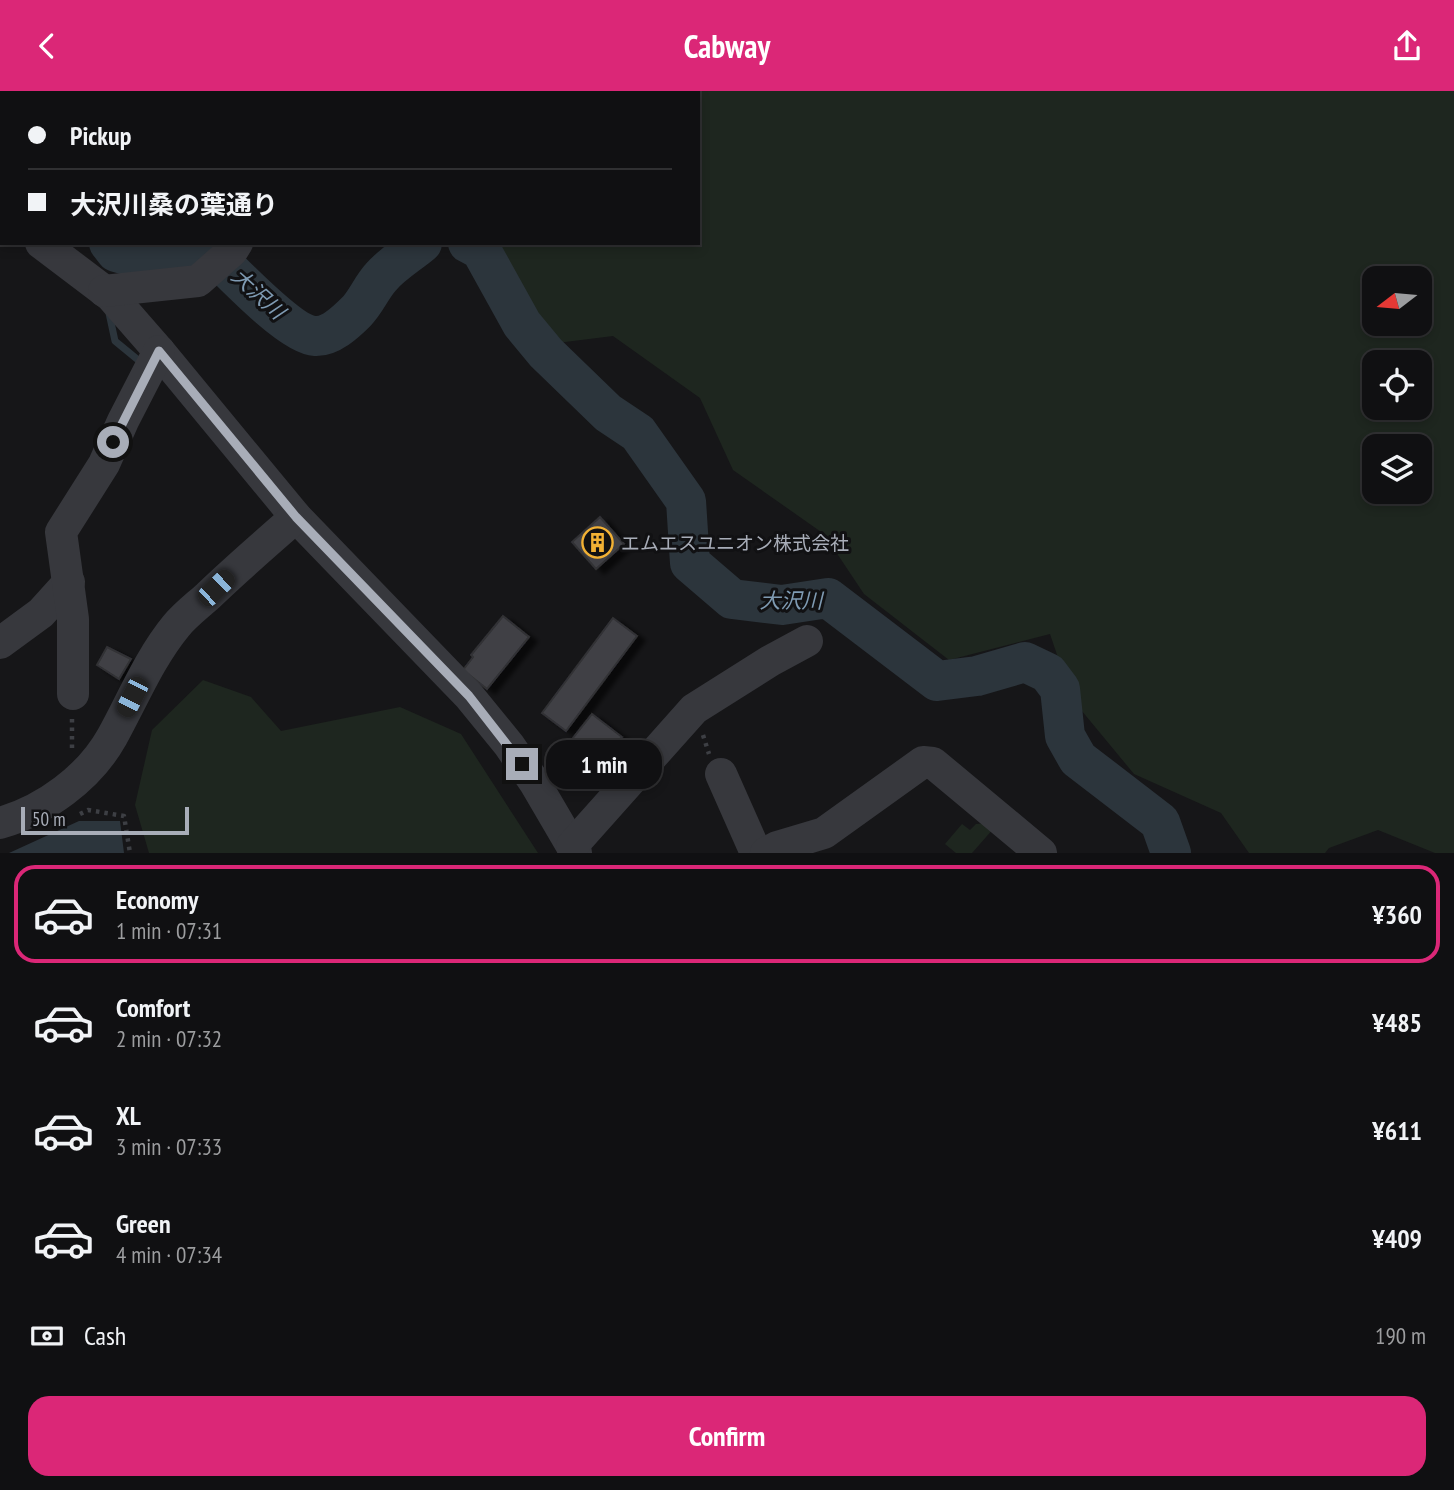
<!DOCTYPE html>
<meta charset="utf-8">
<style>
body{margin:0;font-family:"PT Sans Narrow","Noto Sans JP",sans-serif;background:#19191b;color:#f1f3f6;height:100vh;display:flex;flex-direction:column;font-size:26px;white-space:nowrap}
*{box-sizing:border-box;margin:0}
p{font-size:23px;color:#9c9d9f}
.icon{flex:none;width:38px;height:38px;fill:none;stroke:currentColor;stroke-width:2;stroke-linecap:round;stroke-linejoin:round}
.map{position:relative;height:762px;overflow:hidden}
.panel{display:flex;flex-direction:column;background:#101012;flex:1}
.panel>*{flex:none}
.hud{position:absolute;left:0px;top:0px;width:700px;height:154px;box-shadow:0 4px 10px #0003,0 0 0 2px #303032;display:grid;align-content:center;height:154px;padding:0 28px;background:#101012}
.needle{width:46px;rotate:254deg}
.buttons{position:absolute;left:1362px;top:175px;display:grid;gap:14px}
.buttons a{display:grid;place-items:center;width:70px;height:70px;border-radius:14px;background:#101012;box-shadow:0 4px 10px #0003,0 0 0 2px #303032;font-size:35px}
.scale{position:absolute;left:21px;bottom:18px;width:168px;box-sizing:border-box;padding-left:7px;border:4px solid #a8adb8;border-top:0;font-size:19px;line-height:24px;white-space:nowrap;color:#a8adb8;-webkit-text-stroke:5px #111113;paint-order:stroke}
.end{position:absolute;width:32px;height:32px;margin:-16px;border:9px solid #a8adb8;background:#111;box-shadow:0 0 0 4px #111}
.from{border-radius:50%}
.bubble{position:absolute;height:49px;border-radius:21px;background:#101012;box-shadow:0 4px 10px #0003,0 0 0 2px #303032;font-size:23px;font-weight:700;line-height:49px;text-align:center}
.car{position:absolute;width:21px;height:42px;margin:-21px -10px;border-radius:9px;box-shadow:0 0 5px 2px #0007;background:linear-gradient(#222 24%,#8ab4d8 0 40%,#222 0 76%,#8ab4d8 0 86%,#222 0)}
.hud b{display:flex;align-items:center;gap:24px;height:66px;font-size:26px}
.hud b+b{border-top:2px solid #303032}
.hud i{width:18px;height:18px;background:#f1f3f6}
ul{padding:12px 0 0;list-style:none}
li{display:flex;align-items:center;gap:21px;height:98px;margin:0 14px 10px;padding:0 14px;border:4px solid transparent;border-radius:21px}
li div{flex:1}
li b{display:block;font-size:26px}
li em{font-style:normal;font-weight:700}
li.on{border-color:#db2777}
li>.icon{width:63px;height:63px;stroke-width:1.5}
.pay{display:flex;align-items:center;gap:18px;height:77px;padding:0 28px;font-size:26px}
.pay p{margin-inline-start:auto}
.action{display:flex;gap:14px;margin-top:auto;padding:14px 28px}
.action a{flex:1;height:80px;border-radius:21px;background:#db2777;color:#fff;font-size:28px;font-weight:700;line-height:80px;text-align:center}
header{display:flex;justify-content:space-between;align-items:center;height:91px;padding:0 28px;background:#db2777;color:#fff;font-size:32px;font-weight:700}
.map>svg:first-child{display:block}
.green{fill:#1e261f;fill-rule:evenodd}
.water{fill:#2c353c}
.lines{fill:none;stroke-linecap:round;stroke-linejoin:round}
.stream{stroke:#2c353c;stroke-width:7}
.river{stroke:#2c353c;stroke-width:40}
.building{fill:#404145;stroke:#303034;stroke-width:2;filter:url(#shadow)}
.path{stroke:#3d3f44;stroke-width:4.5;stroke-dasharray:3.5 5;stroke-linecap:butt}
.minor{stroke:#37383d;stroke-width:32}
.route{stroke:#a8adb8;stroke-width:9}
.labels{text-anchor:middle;stroke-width:6;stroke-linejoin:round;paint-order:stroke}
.poi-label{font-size:19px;fill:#a8adb8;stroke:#111113;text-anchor:start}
.water-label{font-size:21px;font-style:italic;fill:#7f9bb3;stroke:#111113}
</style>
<header><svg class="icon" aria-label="back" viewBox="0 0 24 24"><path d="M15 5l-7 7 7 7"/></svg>Cabway<svg class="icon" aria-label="share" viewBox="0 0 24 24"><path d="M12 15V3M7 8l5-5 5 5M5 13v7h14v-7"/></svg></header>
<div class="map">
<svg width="1454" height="762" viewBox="0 0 1454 762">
<defs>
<filter id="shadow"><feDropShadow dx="8" dy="4.5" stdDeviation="2" flood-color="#0009"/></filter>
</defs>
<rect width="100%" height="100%" fill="#161618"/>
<g class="green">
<path d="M 295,0 L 1454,0 L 1454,762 L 1435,762 L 1378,739 L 1329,757 L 1325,762 L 1249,762 L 1221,722 L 1134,683 L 1072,608 L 1050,543 L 949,569 L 864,503 L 824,443 L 733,379 L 700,307 L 613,245 L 557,252 L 493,152 L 698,152 L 698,2 ZM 1419,187 L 1419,233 L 1374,233 L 1374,187 ZM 1374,271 L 1419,271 L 1419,317 L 1374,317 ZM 1374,355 L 1419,355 L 1419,401 L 1374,401 Z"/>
<polygon points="203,589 251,606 281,640 400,616 461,643 538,762 149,762 135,714 152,639"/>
<polygon points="989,732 994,737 972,762 956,762 945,753 962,733 970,739 976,733"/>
</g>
<polygon class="water" points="79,730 120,730 124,762 9,762"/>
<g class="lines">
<polyline class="stream" points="109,222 115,250 143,273"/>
<g class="river">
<polyline points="30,2 30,0"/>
<path d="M 109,152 L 116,161 L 148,170 L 208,158 C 228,177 290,244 315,245 C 330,246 346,231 356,221 C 366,211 371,197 381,186 C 392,173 409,163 422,152"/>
<polyline points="468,152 481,159 522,233 546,262 608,322 638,342 686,410 690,472 732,508 782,514 828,507 937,590 977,585 1025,571 1048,582 1060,598 1065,645 1078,668 1160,731 1171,762"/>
</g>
</g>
<g class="building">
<polygon points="600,426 624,453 596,478 572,451"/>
<polygon points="503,525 529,546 487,598 463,579 473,566 471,564"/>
<polygon points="613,527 637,545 566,640 542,622"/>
<polygon points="107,556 131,568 119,588 97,574"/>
<polygon points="592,623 622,646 591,679 565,657"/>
</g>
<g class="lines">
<g class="path">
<polyline points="703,644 709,663"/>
<polyline points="72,657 72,627"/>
<polyline points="80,723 88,719 124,725 130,762"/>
</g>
<g class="minor">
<polyline points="0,127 2,128"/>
<polyline points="41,152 111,205 159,260 296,426 469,605 509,654 535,692 576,762"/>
<polyline points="104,200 198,190 232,160 237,152"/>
<polyline points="0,552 41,522 69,491"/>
<polyline points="73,603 73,528 61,441 104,373 123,330 159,260"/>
<polyline points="721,683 756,762"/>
<path d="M 0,732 C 45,719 89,687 112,646 C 133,608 149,568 176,535 C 185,524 197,515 208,505 C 236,478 266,452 296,426"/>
<polyline points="572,755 694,618 770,570 807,550"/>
<polyline points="766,762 777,756 824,742 923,671 933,672 1041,762"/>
</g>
</g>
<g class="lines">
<polyline class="route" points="113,351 159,260 296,426 469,605 522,673"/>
</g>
<defs>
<symbol id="building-ring" viewBox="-11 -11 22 22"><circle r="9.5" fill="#111113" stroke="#f2b134" stroke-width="1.5"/><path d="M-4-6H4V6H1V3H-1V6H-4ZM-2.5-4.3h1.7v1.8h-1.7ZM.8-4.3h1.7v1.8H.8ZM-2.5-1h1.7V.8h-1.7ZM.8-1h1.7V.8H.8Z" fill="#f2b134"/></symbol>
</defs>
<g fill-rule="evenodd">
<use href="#building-ring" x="580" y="434" width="35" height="35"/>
</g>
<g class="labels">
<g class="poi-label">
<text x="621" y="459">エムエスユニオン株式会社</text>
</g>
<g class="water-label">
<text transform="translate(258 203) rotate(42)" y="7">大沢川</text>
<text x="791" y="517">大沢川</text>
</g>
</g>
</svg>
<div class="buttons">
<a><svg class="needle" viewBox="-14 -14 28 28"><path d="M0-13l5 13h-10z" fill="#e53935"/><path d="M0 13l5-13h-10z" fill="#9c9d9f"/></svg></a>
<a><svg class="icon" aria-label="locate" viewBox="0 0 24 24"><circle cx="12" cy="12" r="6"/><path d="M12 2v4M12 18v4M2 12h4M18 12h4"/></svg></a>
<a><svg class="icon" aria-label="layers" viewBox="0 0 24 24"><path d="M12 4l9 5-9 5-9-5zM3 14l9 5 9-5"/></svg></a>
</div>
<div class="scale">50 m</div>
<i class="end from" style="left:113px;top:351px"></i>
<i class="end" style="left:522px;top:673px"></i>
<div class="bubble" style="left:546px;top:649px;width:116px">1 min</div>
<i class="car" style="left:216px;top:497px;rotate:46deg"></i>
<i class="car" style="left:132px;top:606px;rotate:207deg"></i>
<div class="hud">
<b><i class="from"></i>Pickup</b>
<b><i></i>大沢川桑の葉通り</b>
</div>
</div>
<section class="panel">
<ul>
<li class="on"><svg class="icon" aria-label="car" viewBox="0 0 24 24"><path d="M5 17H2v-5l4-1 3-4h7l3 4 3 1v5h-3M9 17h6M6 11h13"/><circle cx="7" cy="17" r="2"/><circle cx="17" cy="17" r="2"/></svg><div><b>Economy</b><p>1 min · 07:31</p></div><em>¥360</em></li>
<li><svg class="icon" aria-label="car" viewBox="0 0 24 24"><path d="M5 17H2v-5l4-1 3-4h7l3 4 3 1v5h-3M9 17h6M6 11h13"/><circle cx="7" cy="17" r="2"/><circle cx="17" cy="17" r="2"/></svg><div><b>Comfort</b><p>2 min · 07:32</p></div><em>¥485</em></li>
<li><svg class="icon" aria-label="car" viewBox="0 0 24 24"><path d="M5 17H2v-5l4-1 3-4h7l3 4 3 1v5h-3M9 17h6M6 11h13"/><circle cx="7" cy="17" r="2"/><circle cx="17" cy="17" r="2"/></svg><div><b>XL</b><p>3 min · 07:33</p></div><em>¥611</em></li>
<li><svg class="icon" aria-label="car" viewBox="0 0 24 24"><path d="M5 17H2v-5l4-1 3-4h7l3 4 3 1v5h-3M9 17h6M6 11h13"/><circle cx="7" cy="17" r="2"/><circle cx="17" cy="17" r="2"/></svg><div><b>Green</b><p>4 min · 07:34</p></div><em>¥409</em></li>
</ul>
<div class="pay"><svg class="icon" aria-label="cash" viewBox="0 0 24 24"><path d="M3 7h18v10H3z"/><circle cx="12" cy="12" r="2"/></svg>Cash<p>190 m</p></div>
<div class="action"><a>Confirm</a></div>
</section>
